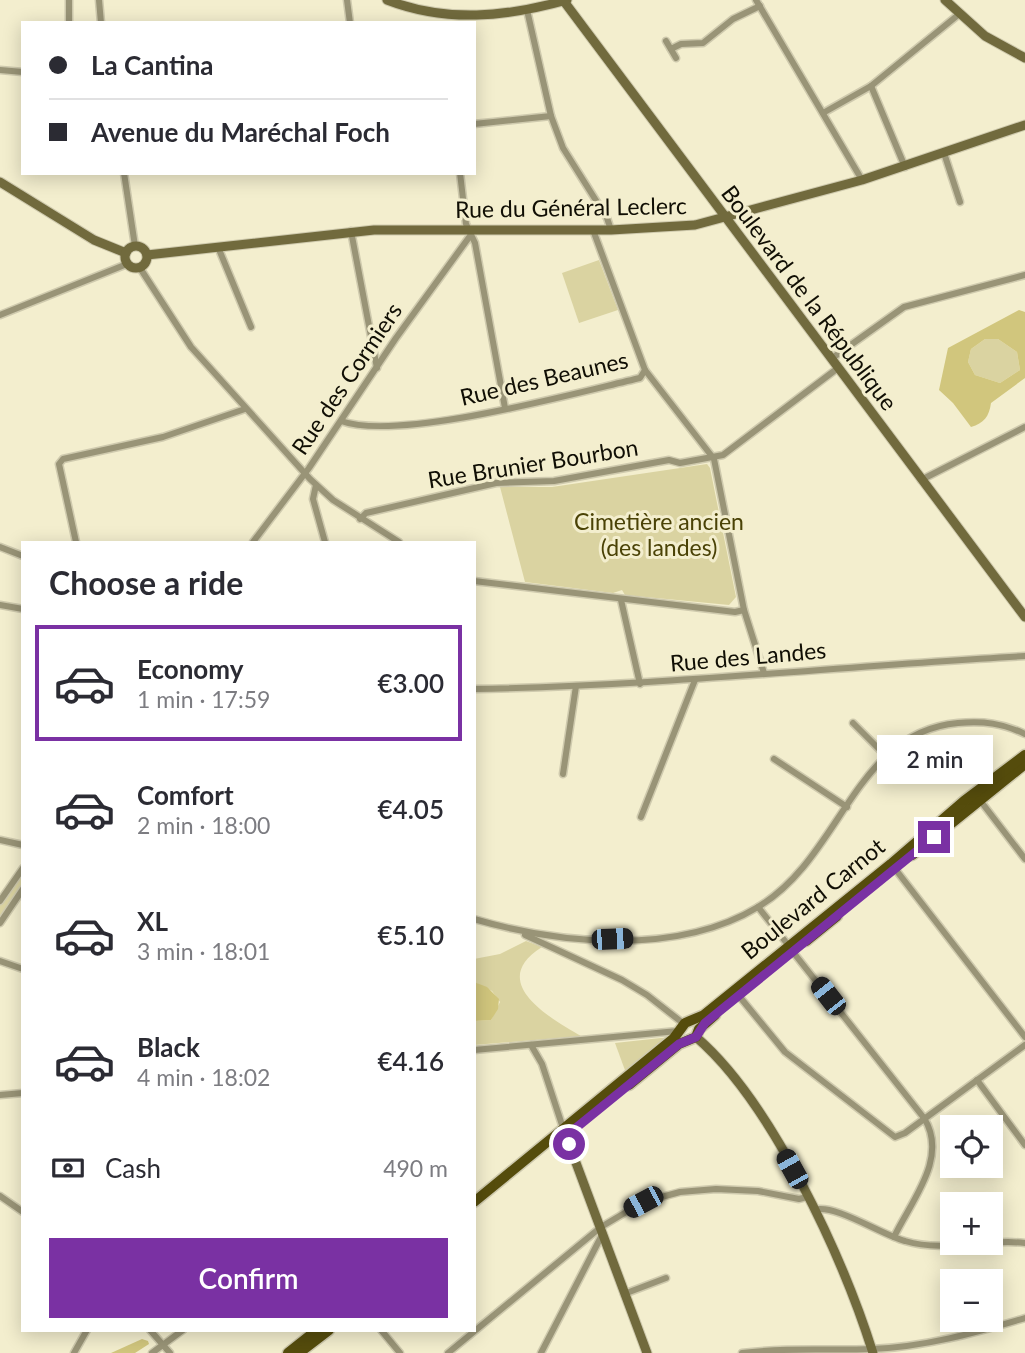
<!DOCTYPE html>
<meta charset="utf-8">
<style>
body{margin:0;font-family:Lato,sans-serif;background:#f2f2f3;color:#2b2b33;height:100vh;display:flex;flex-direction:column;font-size:26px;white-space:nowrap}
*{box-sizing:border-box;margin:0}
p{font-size:23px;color:#7c7c81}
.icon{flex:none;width:38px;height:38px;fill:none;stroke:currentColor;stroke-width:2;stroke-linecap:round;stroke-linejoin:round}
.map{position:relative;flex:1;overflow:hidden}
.side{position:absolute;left:21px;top:541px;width:455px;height:791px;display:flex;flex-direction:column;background:#fff;border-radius:0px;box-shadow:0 4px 18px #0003}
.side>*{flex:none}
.banner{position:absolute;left:21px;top:21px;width:455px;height:154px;border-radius:0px;box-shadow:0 4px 18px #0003;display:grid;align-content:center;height:154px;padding:0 28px;background:#fff}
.fabs{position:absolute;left:940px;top:1115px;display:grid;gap:14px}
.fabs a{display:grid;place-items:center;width:63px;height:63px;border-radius:0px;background:#fff;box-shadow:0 4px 18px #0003;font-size:35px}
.end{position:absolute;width:32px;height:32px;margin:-16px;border:9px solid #7a31a3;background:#fff;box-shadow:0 0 0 4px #fff}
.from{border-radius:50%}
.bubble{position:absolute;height:49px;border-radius:0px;background:#fff;box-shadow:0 4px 18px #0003;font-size:23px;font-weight:600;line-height:49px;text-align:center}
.car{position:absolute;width:21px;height:42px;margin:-21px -10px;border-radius:9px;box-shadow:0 0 5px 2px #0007;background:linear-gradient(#222 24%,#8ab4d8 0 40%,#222 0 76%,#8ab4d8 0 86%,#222 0)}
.banner b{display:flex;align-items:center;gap:24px;height:66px;font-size:26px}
.banner b+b{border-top:2px solid #e1e1e2}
.banner i{width:18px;height:18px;background:#2b2b33}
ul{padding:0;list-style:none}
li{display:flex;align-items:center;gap:21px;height:116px;margin:0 14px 10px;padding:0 14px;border:4px solid transparent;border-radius:0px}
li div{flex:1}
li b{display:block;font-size:26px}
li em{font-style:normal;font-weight:600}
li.on{border-color:#7a31a3}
li>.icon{width:63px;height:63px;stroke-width:1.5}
h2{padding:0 28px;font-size:32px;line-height:84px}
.pay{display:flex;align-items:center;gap:18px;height:77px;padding:0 28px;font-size:26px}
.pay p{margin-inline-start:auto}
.button{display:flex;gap:14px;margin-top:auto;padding:14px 28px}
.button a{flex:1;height:80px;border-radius:0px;background:#7a31a3;color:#fff;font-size:28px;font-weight:600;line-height:80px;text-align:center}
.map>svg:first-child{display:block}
.green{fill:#dad3a1}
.water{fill:#d1c67d;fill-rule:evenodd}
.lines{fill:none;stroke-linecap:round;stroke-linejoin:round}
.street-casing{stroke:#cfcaae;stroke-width:9}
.secondary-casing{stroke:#cfcaae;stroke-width:11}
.primary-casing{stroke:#cfcaae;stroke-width:13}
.street{stroke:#999477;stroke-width:6}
.secondary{stroke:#716a3d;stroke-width:9}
.primary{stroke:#554c0c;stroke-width:10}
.route{stroke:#7a31a3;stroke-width:9}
.labels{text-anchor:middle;stroke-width:6;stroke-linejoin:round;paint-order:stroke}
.street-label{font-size:23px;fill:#100e04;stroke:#f3eece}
.park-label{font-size:23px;fill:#4a4206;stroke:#f3eece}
</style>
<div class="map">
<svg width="1025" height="1353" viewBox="0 0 1025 1353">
<rect width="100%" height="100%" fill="#f3eece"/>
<g class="green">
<polygon points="599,260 618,310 579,323 562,273"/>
<polygon points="985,339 998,339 1017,352 1020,370 1000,383 975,375 968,362 971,349"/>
<polygon points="707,464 710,468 736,597 729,605 625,595 622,590 613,593 525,582 500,487 552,487"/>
<polygon points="23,871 23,887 0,920 0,905"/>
<path d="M 526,941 L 542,947 C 486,982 550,1018 581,1036 L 474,1045 L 474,1021 L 491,1020 L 500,1002 L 492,991 L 474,982 L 474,959 L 500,954 Z"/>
<polygon points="670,1037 626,1073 615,1043"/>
</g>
<g class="water">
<path d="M 1019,310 L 1025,312 L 1025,378 L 991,403 C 989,417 984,423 971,427 L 953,403 L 939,390 L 948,348 ZM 985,339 L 998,339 L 1017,352 L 1020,370 L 1000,383 L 975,375 L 968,362 L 971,349 Z"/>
<polygon points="474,982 487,987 499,999 498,1009 491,1020 474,1021"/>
<polygon points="142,1339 148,1341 149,1344 135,1353 111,1353"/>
</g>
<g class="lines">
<defs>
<g id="street">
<polyline points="69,0 69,23"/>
<polyline points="99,0 101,23"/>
<polyline points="347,0 350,23"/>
<polyline points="756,0 862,180"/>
<polyline points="527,10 551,116 563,148 607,218 611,230"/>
<polyline points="666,41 676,58"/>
<polyline points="671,49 681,44 703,43 733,19 760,6"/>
<polyline points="0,70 23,72"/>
<polyline points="871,86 905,167"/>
<polyline points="823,113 871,86 958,15"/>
<polyline points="474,124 551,116"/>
<polyline points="944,153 960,202"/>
<polyline points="124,173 135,246"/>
<polyline points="460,173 466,224 475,243 505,408"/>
<polyline points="351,231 377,368"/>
<polyline points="218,247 251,327"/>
<polyline points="140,268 191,347 310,479 333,500 399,542"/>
<polyline points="0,315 127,264"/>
<polyline points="831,359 904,307 1025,275"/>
<polyline points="645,370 714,459 744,610 764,673"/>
<path d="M 341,421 C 399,442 575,393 640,378 L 645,370 L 593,230"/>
<polyline points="921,480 1025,427"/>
<polyline points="316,485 313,499 325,542"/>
<polyline points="360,519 366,513 496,483 554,481 669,460 680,463 723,455 838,368"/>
<polyline points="76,542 59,464 63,459 163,437 245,409"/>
<polyline points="253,542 309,468 396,338 470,236"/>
<polyline points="0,547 23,556"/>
<polyline points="474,581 735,612 744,610"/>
<polyline points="621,600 640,684"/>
<polyline points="0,605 23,609"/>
<path d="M 474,689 C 658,686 841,666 1025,656"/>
<polyline points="853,723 885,755"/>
<polyline points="774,759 847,807"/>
<polyline points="563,774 576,686"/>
<polyline points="979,799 1025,859"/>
<polyline points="641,817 695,680"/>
<polyline points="0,840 23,845"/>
<polyline points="896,870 1025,1037"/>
<polyline points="0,901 23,868"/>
<polyline points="758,907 789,946"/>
<path d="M 474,919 C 560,944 677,956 758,907 C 842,857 854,732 958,723 C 984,721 1002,723 1025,734"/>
<polyline points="0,923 23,889"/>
<polyline points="525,935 622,980 647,995 684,1024"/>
<path d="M 793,952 L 924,1118 C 949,1158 911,1201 894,1237"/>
<polyline points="0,961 23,969"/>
<polyline points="739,996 785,1052 895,1137 905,1133 1025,1045"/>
<polyline points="531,1045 542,1064 564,1131"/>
<polyline points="474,1050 678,1031"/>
<polyline points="977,1080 1025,1145"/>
<polyline points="0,1095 23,1093"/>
<polyline points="0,1196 23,1212"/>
<path d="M 814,1210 C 834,1203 882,1235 905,1241 C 945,1253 985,1238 1025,1243"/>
<polyline points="624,1294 666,1278"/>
<polyline points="150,1330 170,1353"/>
<polyline points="381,1330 400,1353"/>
<polyline points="74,1353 87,1330"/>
<polyline points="152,1353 183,1330"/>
<polyline points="448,1353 601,1227 643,1202 680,1192 716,1189 758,1191 799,1199 807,1197"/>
<polyline points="541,1353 602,1235"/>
<path d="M 742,1353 C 786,1347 828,1351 872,1349 C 924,1347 975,1333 1025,1318"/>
</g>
<g id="secondary">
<path d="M 387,0 C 447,23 506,17 567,0"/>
<polyline points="563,0 1025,617"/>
<polyline points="945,0 985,36 1025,58"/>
<polyline points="0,182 94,240 126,253"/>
<circle cx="136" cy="257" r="11"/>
<polyline points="147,255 374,230 611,230 695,225 862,180 1025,125"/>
<path d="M 696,1037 C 772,1102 843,1258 873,1353"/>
<polyline points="566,1136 647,1353"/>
</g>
<g id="primary">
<polyline points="912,855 1025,764"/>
<polyline points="806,941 837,916"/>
<polyline points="629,1085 679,1044 696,1037 699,1029 715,1015"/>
<polyline points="474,1202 674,1038 685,1023 704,1015 891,864 964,801 1025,755"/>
<polyline points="288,1353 317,1330"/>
<polyline points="299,1353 329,1330"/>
</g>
</defs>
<use href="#street" class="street-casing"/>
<use href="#secondary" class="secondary-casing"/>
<use href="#primary" class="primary-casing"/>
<use href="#street" class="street"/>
<use href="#secondary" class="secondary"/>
<use href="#primary" class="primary"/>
</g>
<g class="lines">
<polyline class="route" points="569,1144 566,1136 679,1044 696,1037 705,1023 934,837"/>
</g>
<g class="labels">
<g class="street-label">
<text transform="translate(571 208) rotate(-1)" y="8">Rue du Général Leclerc</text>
<text transform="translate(809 298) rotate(53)" y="8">Boulevard de la République</text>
<text transform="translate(347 379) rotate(-56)" y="8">Rue des Cormiers</text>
<text transform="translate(544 379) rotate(-13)" y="8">Rue des Beaunes</text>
<text transform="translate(533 464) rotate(-9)" y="8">Rue Brunier Bourbon</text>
<text transform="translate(748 657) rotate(-5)" y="8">Rue des Landes</text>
<text transform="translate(813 899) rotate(-39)" y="8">Boulevard Carnot</text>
</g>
<g class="park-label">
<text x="659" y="530">Cimetière ancien<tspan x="659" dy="26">(des landes)</tspan></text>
</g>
</g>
</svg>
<div class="fabs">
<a><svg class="icon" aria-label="locate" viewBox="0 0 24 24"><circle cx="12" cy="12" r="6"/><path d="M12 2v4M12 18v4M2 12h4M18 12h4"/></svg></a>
<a>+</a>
<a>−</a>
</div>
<i class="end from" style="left:569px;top:1144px"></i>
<i class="end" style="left:934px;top:837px"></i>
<div class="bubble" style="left:877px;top:735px;width:116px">2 min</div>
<i class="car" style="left:612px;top:939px;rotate:88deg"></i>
<i class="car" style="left:828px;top:996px;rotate:322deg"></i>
<i class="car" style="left:792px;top:1169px;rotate:331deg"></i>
<i class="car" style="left:643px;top:1202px;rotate:242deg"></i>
<div class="banner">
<b><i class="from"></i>La Cantina</b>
<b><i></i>Avenue du Maréchal Foch</b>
</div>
<section class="side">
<h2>Choose a ride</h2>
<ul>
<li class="on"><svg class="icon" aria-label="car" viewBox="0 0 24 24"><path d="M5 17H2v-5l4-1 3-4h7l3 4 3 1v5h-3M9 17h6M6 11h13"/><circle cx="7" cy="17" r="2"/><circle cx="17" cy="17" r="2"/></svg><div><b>Economy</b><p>1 min · 17:59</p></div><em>€3.00</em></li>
<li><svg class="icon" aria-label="car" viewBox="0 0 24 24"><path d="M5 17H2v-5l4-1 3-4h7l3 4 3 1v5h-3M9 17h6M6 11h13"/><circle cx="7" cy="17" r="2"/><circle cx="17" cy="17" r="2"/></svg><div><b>Comfort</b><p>2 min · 18:00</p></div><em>€4.05</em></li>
<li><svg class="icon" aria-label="car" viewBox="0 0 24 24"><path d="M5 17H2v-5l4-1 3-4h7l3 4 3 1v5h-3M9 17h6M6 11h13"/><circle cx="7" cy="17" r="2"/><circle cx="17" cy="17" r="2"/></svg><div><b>XL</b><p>3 min · 18:01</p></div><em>€5.10</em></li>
<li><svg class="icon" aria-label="car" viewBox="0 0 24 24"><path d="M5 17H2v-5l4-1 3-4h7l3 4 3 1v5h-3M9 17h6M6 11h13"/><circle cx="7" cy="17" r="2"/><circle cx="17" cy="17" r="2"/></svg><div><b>Black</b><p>4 min · 18:02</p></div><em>€4.16</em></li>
</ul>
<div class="pay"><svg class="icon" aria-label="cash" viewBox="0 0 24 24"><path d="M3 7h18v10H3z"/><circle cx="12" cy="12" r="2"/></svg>Cash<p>490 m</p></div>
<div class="button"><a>Confirm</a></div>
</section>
</div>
